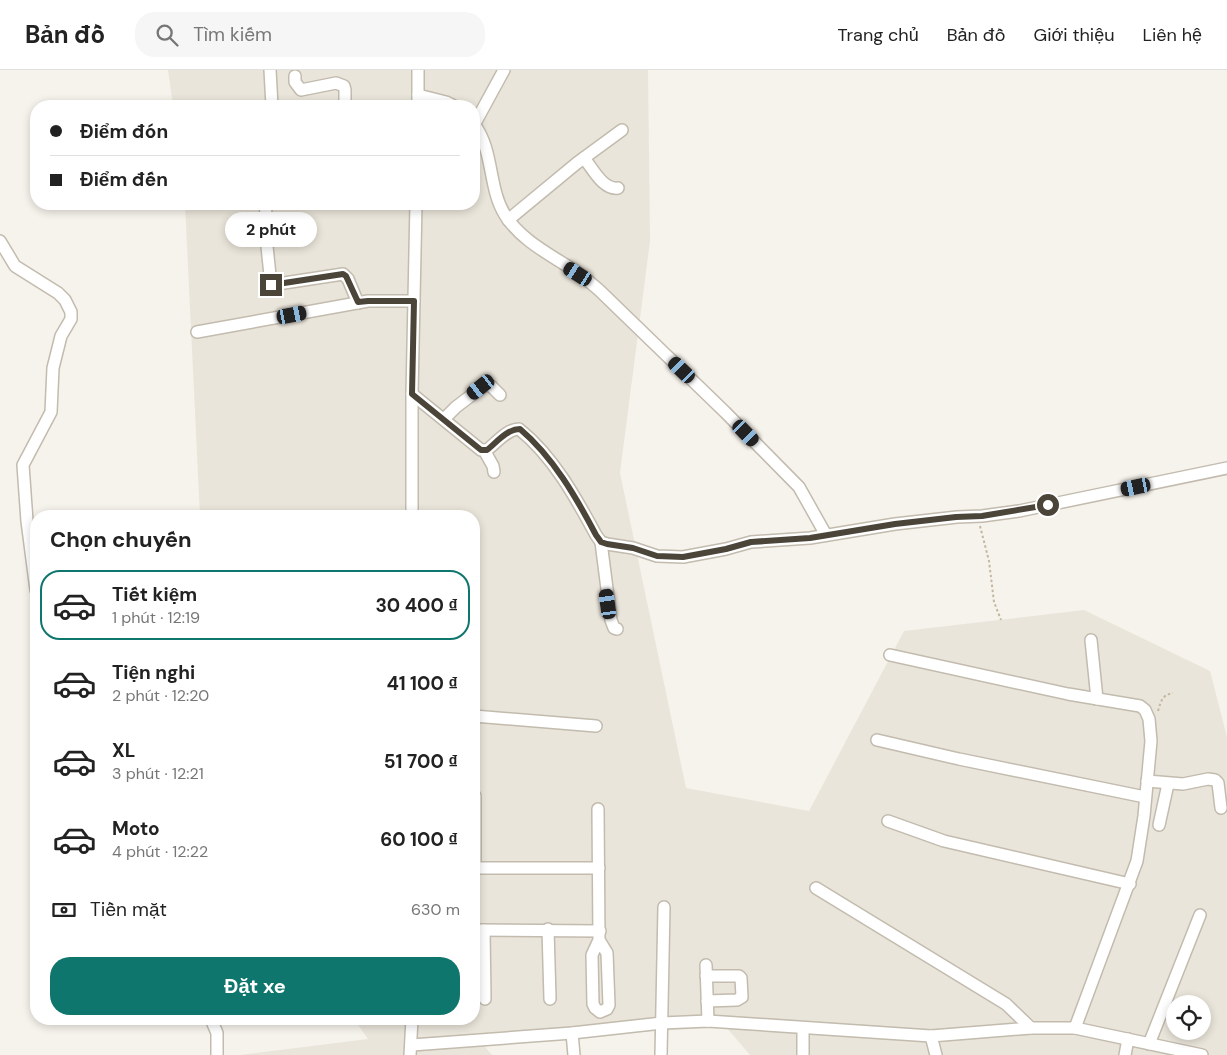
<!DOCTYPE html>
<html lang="vi">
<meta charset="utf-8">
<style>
body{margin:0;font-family:"DM Sans",sans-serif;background:#f6f6f6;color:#222;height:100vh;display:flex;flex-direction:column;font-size:19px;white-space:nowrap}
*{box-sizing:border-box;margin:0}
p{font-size:16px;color:#767676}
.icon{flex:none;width:28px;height:28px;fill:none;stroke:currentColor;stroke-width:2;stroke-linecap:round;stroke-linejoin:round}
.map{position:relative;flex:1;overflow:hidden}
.panel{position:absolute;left:30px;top:440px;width:450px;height:515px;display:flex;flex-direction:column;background:#fff;border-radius:20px;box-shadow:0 2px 8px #0003}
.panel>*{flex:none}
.top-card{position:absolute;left:30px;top:30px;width:450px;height:110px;border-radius:20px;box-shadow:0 2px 8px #0003;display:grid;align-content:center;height:110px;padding:0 20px;background:#fff}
.controls{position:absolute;left:1166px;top:925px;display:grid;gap:10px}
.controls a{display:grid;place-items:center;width:45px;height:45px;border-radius:50%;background:#fff;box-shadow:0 2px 8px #0003;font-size:25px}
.end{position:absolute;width:22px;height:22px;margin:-11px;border:6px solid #4b4439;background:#fff;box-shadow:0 0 0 2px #fff}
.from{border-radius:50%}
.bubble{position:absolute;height:35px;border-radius:18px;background:#fff;box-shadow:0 2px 8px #0003;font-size:16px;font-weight:700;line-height:35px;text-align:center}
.car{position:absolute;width:15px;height:30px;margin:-15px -8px;border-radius:6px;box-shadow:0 0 4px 1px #0007;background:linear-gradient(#222 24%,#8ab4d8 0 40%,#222 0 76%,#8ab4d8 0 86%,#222 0)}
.top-card b{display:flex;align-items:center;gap:18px;height:48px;font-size:19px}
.top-card b+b{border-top:1px solid #e0e0e0}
.top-card i{width:12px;height:12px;background:#222}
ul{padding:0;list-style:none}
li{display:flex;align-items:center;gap:15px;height:70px;margin:0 10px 8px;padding:0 10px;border:2px solid transparent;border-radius:20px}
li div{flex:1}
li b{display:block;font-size:19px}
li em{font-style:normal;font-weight:700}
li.on{border-color:#0f766e}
li>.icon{width:45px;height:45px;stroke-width:1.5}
h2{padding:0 20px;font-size:22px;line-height:60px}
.pay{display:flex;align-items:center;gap:12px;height:55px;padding:0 20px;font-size:19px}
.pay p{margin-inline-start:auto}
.button{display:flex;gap:10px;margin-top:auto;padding:10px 20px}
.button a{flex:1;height:58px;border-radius:20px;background:#0f766e;color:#fff;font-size:20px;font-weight:700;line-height:58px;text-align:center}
header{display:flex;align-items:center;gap:30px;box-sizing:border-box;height:70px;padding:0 25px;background:#fff;border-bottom:1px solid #e0e0e0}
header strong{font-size:24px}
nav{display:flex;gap:28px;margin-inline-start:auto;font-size:18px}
.search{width:350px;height:45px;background:#f6f6f6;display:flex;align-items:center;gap:12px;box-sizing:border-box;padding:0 18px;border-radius:20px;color:#767676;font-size:19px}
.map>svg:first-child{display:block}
.residential{fill:#eae5da;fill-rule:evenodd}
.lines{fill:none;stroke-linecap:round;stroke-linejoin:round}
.minor-casing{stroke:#c2bbae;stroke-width:14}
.path{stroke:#c4b79f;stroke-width:2;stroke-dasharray:2.5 2.5;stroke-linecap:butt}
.minor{stroke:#fff;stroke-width:11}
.route{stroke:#4b4439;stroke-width:6}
</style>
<header>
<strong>Bản đồ</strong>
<div class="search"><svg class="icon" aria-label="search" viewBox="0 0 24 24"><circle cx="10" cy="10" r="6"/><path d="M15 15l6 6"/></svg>Tìm kiếm</div>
<nav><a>Trang chủ</a><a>Bản đồ</a><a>Giới thiệu</a><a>Liên hệ</a></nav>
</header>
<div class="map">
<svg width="1227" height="985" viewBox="0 0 1227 985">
<rect width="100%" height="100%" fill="#f6f3ec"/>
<path class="residential" d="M 168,0 L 648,0 L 650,171 L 620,403 L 686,718 L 809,741 L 904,561 L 1084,540 L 1210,601 L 1227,667 L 1227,985 L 750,985 L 726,957 L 480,971 L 492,985 L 240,985 L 368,969 L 354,949 L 474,949 L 474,446 L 200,446 L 185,134 L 474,134 L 474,36 L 173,36 ZM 1175,934 L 1202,934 L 1202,961 L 1175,961 Z"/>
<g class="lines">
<defs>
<g id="minor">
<polyline points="270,0 272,36"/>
<polyline points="295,6 295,12 301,20 336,13 344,16 345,20 345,36"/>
<polyline points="418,25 446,32 454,36"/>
<polyline points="418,36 418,0"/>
<path d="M 474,54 C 494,80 488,118 505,145 C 521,171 553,186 578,203 C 585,208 592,214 599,220 L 725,342 L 799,417 L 826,465"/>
<polyline points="474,55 504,0"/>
<path d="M 584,88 C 593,99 603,120 618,118"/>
<polyline points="266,134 265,157 271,215 343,204 348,209 358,233"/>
<polyline points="508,150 577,93 622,60"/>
<polyline points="0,171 15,196 58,223 65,230 71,242 71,249 61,266 53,298 51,342 23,395 27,451 36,520"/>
<polyline points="197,262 368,231 414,231"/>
<path d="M 412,324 L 481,380 L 487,380 C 496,373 507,359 519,359 C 553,386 576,428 596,465 L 601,472 L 607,474 L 633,478 L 657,486 L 683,487 L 726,479 L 751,472 L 810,468 L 895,454 L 957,447 L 982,446 L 1019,441 L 1227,398"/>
<polyline points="444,349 456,337 485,315 491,316 500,325"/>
<polyline points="484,380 493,396 494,402"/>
<polyline points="412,446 412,324 416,134"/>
<polyline points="601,472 611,550 614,558 617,559"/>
<polyline points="1091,570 1097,629"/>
<polyline points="890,585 1068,624 1140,636 1145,640 1149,649 1151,671 1144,746 1137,791 1075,958"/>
<polyline points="474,646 596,656"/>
<polyline points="877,670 959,689 1145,727"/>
<polyline points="1147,711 1183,714 1208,709 1215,710 1218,713 1221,738"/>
<polyline points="475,726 475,798"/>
<polyline points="598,739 599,870 592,885 593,934 595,938 600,942 607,939 609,935 607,883 599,870"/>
<polyline points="888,751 944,771 1130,814"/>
<polyline points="1159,755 1168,714"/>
<polyline points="474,798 599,798"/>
<polyline points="816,818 1006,934 1031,958"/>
<polyline points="548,859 550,929"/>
<polyline points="474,860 600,861"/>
<polyline points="484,860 485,929"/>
<polyline points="706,895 708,951"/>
<polyline points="706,906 739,906 741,908 742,927 737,930 707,931"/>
<polyline points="211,949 217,963 217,985"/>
<polyline points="572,963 574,985"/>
<polyline points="931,966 936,985"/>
<polyline points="1149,974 1200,845"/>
<polyline points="412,975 572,963 662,953 708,951 931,966 1031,958 1075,958 1202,985"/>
<polyline points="410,985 412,949"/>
<polyline points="661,985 664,837"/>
<polyline points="803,985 803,958"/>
<polyline points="1125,985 1128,969"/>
</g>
</defs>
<use href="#minor" class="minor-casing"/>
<g class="path">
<polyline points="980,456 989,491 994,532 1001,550"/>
<path d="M 1158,641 C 1161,631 1162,625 1173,623"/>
</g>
<use href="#minor" class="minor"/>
</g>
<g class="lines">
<path class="route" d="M 271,215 L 343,204 L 346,206 L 358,232 L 368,231 L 414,231 L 412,324 L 481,380 L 487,380 C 496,373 507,359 520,359 C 553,387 576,427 596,465 L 601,472 L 607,474 L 633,478 L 657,486 L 683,487 L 726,479 L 751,472 L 810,468 L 895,454 L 956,447 L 982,446 L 1048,435"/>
</g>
</svg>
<div class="controls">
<a><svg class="icon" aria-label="locate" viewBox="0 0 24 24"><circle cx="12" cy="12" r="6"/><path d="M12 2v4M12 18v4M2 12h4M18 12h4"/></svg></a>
</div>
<i class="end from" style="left:1048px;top:435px"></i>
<i class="end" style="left:271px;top:215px"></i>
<div class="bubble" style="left:225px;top:142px;width:92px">2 phút</div>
<i class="car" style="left:578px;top:204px;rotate:302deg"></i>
<i class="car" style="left:292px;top:245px;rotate:79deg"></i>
<i class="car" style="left:682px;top:300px;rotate:314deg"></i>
<i class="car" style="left:481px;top:317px;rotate:232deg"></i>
<i class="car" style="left:746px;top:363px;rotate:136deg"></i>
<i class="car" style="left:1136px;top:417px;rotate:258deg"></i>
<i class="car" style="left:608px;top:534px;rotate:352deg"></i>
<div class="top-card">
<b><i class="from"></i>Điểm đón</b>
<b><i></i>Điểm đến</b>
</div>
<section class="panel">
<h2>Chọn chuyến</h2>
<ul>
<li class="on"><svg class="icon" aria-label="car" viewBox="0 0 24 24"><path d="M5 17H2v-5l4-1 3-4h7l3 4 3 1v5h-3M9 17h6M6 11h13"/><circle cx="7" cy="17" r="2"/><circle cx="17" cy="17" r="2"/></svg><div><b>Tiết kiệm</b><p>1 phút · 12:19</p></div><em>30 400 ₫</em></li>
<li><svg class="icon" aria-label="car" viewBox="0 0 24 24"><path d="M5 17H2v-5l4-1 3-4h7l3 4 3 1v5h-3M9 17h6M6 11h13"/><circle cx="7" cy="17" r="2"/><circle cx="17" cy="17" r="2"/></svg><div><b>Tiện nghi</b><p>2 phút · 12:20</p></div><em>41 100 ₫</em></li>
<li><svg class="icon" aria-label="car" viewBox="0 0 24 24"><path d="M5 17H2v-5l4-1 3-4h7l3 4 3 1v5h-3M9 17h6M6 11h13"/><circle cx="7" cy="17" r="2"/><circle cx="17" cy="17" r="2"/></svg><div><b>XL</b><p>3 phút · 12:21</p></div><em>51 700 ₫</em></li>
<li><svg class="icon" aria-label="car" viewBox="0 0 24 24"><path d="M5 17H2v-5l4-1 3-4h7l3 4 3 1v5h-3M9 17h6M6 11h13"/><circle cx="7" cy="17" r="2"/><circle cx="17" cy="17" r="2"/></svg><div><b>Moto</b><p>4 phút · 12:22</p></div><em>60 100 ₫</em></li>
</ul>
<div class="pay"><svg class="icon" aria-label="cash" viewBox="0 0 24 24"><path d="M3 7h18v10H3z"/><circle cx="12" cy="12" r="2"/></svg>Tiền mặt<p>630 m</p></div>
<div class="button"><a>Đặt xe</a></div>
</section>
</div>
